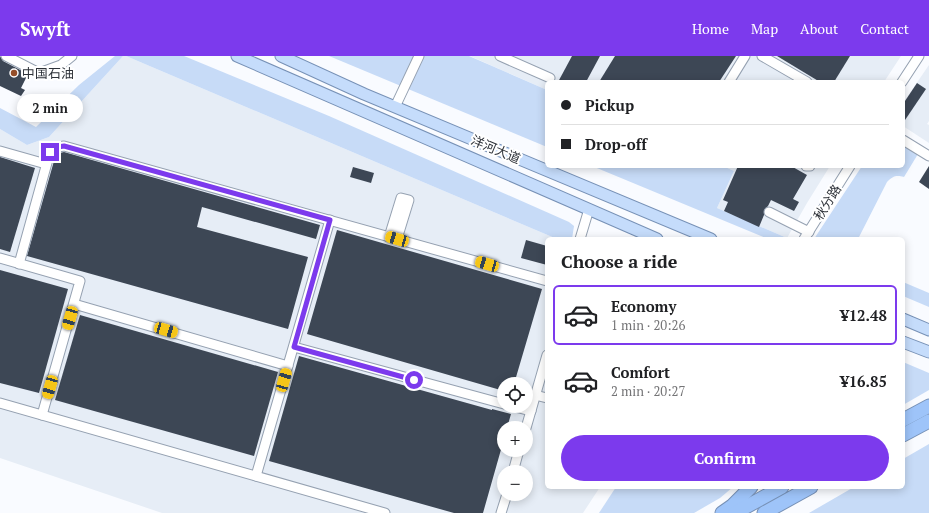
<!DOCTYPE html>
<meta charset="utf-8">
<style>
body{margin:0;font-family:"PT Serif","Noto Sans SC",serif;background:#f6f6f6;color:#202124;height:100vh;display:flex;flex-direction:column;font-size:15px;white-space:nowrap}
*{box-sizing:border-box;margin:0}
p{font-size:13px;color:#757577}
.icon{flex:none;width:22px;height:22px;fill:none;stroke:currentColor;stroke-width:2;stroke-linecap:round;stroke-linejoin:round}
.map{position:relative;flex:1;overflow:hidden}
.drawer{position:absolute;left:545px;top:181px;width:360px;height:252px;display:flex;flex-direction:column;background:#fff;border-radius:6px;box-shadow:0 2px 10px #0003}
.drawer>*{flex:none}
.top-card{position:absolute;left:545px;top:24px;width:360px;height:88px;border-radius:6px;box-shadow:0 2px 10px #0003;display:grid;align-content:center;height:88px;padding:0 16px;background:#fff}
.controls{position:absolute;left:497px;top:321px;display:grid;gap:8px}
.controls a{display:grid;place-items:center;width:36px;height:36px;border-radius:50%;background:#fff;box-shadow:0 2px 10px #0003;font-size:20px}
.end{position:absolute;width:18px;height:18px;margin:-9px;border:5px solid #7c3aed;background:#fff;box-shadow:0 0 0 2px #fff}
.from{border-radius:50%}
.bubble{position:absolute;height:28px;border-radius:14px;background:#fff;box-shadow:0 2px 10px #0003;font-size:13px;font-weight:700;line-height:28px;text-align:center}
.car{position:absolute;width:12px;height:24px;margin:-12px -6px;border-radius:5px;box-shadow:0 0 3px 1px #0007;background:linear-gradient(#f5c518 24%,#345 0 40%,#f5c518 0 76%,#345 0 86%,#f5c518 0)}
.top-card b{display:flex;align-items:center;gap:14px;height:38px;font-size:15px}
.top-card b+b{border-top:1px solid #e0e0e0}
.top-card i{width:10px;height:10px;background:#202124}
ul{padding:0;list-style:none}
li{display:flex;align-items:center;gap:12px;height:60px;margin:0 8px 6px;padding:0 8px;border:2px solid transparent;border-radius:6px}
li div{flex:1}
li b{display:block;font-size:15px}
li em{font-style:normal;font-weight:700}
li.current{border-color:#7c3aed}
li>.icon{width:36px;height:36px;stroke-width:1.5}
h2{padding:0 16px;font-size:18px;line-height:48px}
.action{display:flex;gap:8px;margin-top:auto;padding:8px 16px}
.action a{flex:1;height:46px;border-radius:24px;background:#7c3aed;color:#fff;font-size:16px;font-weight:700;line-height:46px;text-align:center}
header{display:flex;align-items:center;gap:24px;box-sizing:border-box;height:56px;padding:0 20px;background:#7c3aed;color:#fff}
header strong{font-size:19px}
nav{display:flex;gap:22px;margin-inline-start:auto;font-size:14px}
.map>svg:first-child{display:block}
.built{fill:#e6edf6;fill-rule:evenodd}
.green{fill:#c7dbf7}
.building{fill:#3d4755}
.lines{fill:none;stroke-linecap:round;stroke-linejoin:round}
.minor-casing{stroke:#95a1b1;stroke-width:11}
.major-casing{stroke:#7791b6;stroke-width:13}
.highway-casing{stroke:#7791b6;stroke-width:15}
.minor{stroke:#fff;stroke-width:9}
.major{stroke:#c5dcfb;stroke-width:11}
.highway{stroke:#9ec4f9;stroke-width:13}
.route{stroke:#7c3aed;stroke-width:5}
.poi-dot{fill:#954e29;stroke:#fff;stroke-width:1.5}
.labels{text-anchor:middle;stroke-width:4;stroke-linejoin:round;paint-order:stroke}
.poi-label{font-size:13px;fill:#2e3239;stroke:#fff;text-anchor:start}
.street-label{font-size:13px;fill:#2e3239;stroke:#fff}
</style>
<header>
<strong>Swyft</strong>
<nav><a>Home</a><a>Map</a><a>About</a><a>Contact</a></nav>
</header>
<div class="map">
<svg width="929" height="457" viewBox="0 0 929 457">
<rect width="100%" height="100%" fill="#f9fbff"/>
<g class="built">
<path d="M 123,0 L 126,0 L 557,183 L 547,183 L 547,431 L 600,431 L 583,457 L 162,457 L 0,402 L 0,73 L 27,89 L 49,81 ZM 504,328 L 526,328 L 526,350 L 504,350 ZM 504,372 L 526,372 L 526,394 L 504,394 ZM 504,416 L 526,416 L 526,438 L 504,438 Z"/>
<polygon points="470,0 901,0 884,26 547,26 547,34"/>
<polygon points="929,9 929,65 927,68 929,69 929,87 903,70 903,47"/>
<polygon points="723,110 830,110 807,147 787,182 717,152 734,115"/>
</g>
<g class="green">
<polygon points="115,0 123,0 49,81 27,89 0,73 0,52 36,71 79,29"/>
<polygon points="126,0 184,0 329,60 569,166 574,170 572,183 557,183"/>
<polygon points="329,0 469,0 547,34 547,91"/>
<path d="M 903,89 L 918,98 L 904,121 C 896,119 893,120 887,126 L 858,183 L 814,183 L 862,110 L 903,110 Z"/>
<polygon points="592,110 723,110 734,115 717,152 787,182 768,183"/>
<polygon points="903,226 929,237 929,251 903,240"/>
<polygon points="903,306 929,317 929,334 903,349"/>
<polygon points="929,388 929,457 809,457 854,431 903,431 903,403"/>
<polygon points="616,431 733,431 720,442 694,457 599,457"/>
</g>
<g class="building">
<polygon points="0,0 3,5 28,18 21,32 25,34 21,40 0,30"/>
<polygon points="572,0 600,0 586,26 558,26"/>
<polygon points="615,0 736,0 719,26 599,26"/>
<polygon points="777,0 850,0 834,26 820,26"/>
<polygon points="917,27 926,33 903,67 903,48"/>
<polygon points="64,96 320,169 316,183 202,151 197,171 308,201 288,273 27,200 56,98"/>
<polygon points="0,101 35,112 10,196 0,193"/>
<polygon points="738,110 791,110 807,119 793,143 799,146 794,155 771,144 768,150 764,154 764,159 759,171 724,155 728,146 723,144"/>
<polygon points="929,110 929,133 919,126"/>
<polygon points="353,111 374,117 371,127 350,121"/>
<polygon points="337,174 542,233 514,328 504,328 504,335 307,278"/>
<polygon points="526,184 547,190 547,209 521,202"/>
<polygon points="0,214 68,233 39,337 0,327"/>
<polygon points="80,259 278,316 254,400 55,344"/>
<polygon points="299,300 492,354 492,353 511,358 507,372 504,372 504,383 483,457 454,457 269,405"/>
</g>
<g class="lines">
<defs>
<g id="minor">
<polyline points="6,0 39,17 61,9 72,0"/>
<polyline points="500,0 550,22"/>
<polyline points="762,0 807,26"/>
<polyline points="729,26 745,0"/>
<polyline points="902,26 919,0"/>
<polyline points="395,51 419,0"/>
<polyline points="903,84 929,100"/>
<polyline points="0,95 46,108"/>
<polyline points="806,110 810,110"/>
<polyline points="769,156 809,176"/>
<polyline points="389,181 401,142 409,144 397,183"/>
<polyline points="580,183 589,153"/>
<polyline points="804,183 850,110"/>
<polyline points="0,202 80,225 42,359"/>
<polyline points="19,208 50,96 52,92 64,90 547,225"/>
<polyline points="74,248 288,310"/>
<polyline points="294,291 504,348"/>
<polyline points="535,339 547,342"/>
<polyline points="0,347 385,457"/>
<polyline points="511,350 531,355"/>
<polyline points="526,372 547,299"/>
<polyline points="513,416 519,394"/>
<polyline points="256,420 330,164"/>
<polyline points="501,457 507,438"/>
</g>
<g id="major">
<polyline points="237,0 657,183"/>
<polyline points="281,0 364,38 711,183"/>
<polyline points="903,263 929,274"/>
<polyline points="903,286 929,296"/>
</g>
<g id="highway">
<polyline points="903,364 929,350"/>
<polyline points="903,379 929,365"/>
<polyline points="722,457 732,450 751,431"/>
<polyline points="735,457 782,431"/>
<polyline points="764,457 811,431"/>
</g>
</defs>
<use href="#minor" class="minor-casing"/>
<use href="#major" class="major-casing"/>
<use href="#highway" class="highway-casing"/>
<use href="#minor" class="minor"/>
<use href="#major" class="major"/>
<use href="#highway" class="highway"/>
</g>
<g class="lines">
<polyline class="route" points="50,96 52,92 64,90 330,164 294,291 414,324"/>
</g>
<circle class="poi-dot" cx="14" cy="17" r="4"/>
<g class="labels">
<g class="poi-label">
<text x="22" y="22">中国石油</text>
</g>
<g class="street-label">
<text transform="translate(496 93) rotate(23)" y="5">洋河大道</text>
<text transform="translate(827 146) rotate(-58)" y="5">秋分路</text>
</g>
</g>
</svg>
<div class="controls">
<a><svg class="icon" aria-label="locate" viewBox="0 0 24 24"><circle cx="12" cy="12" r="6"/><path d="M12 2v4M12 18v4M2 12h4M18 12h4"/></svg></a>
<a>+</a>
<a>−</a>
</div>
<i class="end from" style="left:414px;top:324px"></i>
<i class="end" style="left:50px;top:96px"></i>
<div class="bubble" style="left:17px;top:38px;width:66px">2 min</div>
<i class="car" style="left:397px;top:183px;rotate:286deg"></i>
<i class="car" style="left:487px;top:208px;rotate:286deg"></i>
<i class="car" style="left:70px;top:262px;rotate:196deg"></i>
<i class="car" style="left:166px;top:274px;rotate:106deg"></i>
<i class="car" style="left:284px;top:324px;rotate:16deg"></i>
<i class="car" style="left:50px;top:331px;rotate:196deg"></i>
<div class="top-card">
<b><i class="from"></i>Pickup</b>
<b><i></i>Drop-off</b>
</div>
<section class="drawer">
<h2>Choose a ride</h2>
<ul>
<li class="current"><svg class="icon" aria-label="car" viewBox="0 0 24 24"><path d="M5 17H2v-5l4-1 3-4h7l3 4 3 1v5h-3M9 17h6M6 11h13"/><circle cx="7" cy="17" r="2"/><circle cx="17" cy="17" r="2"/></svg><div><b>Economy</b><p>1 min · 20:26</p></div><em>¥12.48</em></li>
<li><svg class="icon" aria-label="car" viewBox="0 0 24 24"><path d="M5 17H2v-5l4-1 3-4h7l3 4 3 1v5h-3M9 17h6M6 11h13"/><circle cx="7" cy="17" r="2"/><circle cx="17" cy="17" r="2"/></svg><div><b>Comfort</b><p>2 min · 20:27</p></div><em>¥16.85</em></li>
</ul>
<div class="action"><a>Confirm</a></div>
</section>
</div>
